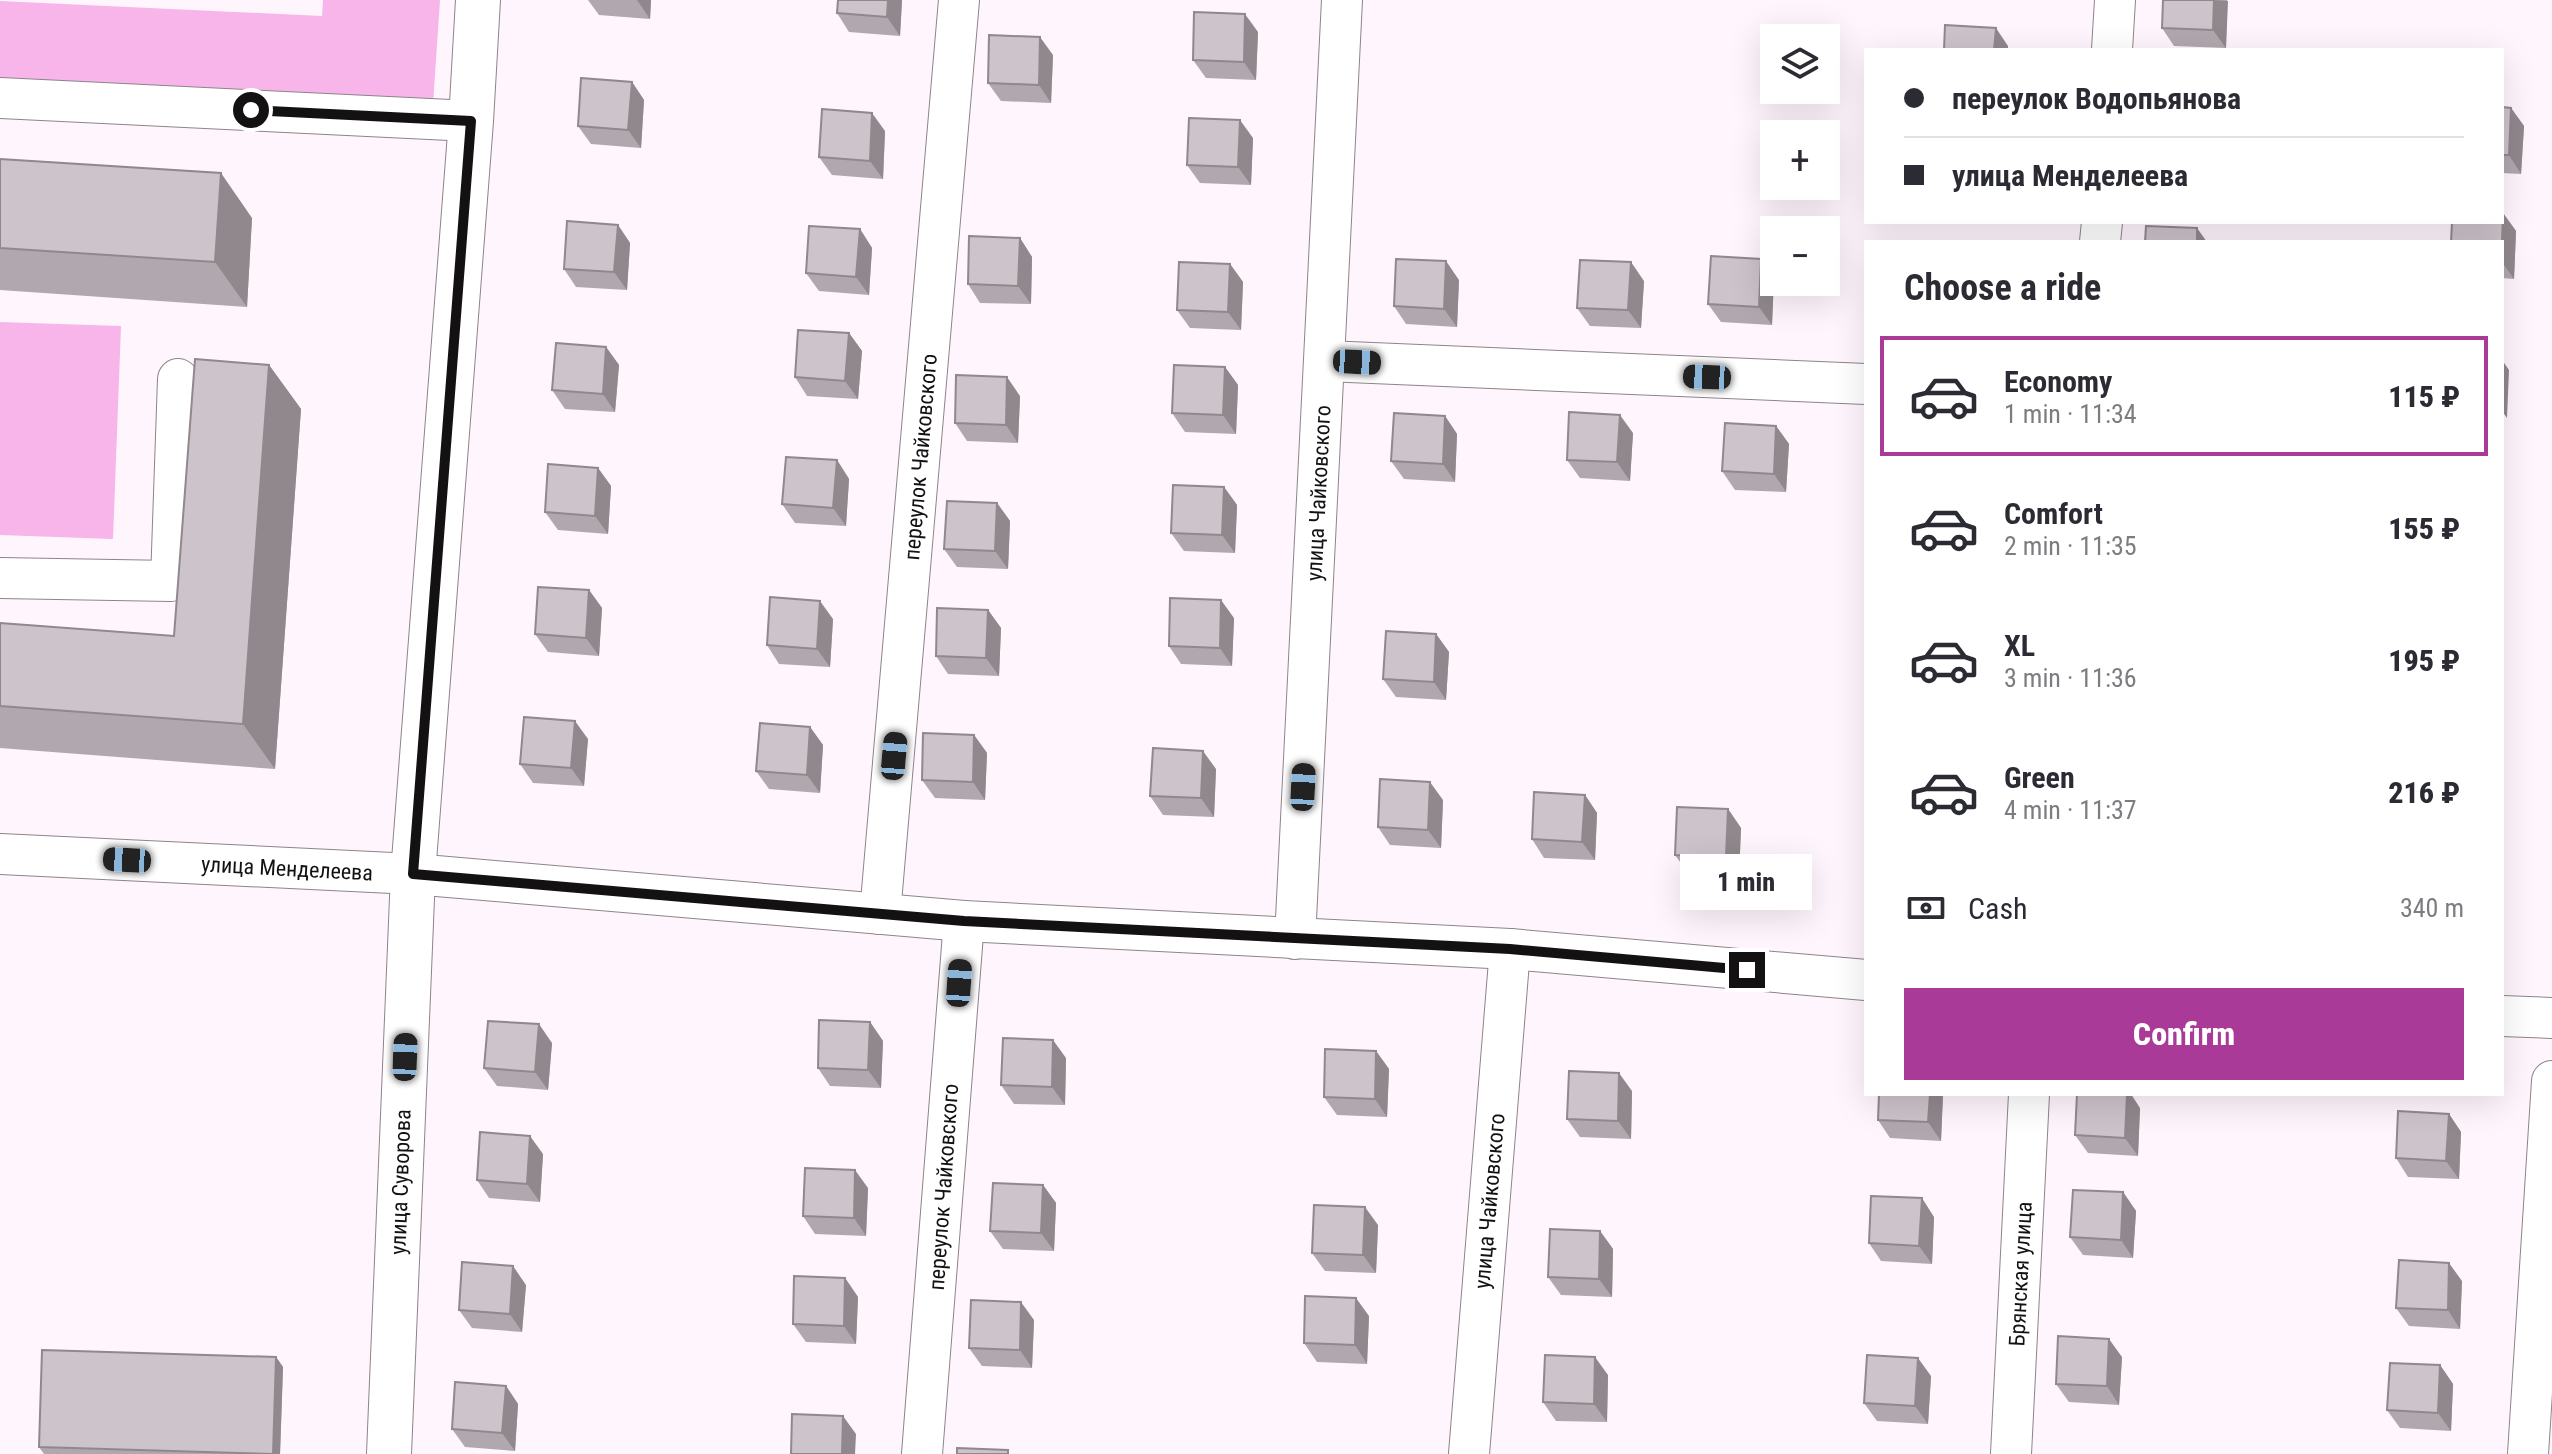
<!DOCTYPE html>
<meta charset="utf-8">
<style>
body{margin:0;font-family:"Roboto Condensed",sans-serif;background:#f2f2f3;color:#2b2b33;height:100vh;display:flex;flex-direction:column;font-size:30px;white-space:nowrap}
*{box-sizing:border-box;margin:0}
p{font-size:26px;color:#7c7c81}
.icon{flex:none;width:44px;height:44px;fill:none;stroke:currentColor;stroke-width:2;stroke-linecap:round;stroke-linejoin:round}
.map{position:relative;flex:1;overflow:hidden}
.sheet{position:absolute;left:1864px;top:240px;width:640px;height:856px;display:flex;flex-direction:column;background:#fff;border-radius:0px;box-shadow:0 8px 32px #0002}
.sheet>*{flex:none}
.top-card{position:absolute;left:1864px;top:48px;width:640px;height:176px;border-radius:0px;box-shadow:0 8px 32px #0002;display:grid;align-content:center;height:176px;padding:0 40px;background:#fff}
.fabs{position:absolute;left:1760px;top:24px;display:grid;gap:16px}
.fabs a{display:grid;place-items:center;width:80px;height:80px;border-radius:0px;background:#fff;box-shadow:0 8px 32px #0002;font-size:40px}
.end{position:absolute;width:36px;height:36px;margin:-18px;border:10px solid #141113;background:#fff;box-shadow:0 0 0 4px #fff}
.from{border-radius:50%}
.bubble{position:absolute;height:56px;border-radius:0px;background:#fff;box-shadow:0 8px 32px #0002;font-size:26px;font-weight:800;line-height:56px;text-align:center}
.car{position:absolute;width:24px;height:48px;margin:-24px -12px;border-radius:10px;box-shadow:0 0 6px 2px #0007;background:linear-gradient(#222 24%,#8ab4d8 0 40%,#222 0 76%,#8ab4d8 0 86%,#222 0)}
.top-card b{display:flex;align-items:center;gap:28px;height:76px;font-size:30px}
.top-card b+b{border-top:2px solid #e1e1e2}
.top-card i{width:20px;height:20px;background:#2b2b33}
ul{padding:0;list-style:none}
li{display:flex;align-items:center;gap:24px;height:120px;margin:0 16px 12px;padding:0 24px;border:4px solid transparent;border-radius:0px}
li div{flex:1}
li b{display:block;font-size:30px}
li em{font-style:normal;font-weight:800}
li.on{border-color:#a93a97}
li>.icon{width:72px;height:72px;stroke-width:1.5}
h2{padding:0 40px;font-size:36px;line-height:96px}
.pay{display:flex;align-items:center;gap:20px;height:88px;padding:0 40px;font-size:30px}
.pay p{margin-inline-start:auto}
.action{display:flex;gap:16px;margin-top:auto;padding:16px 40px}
.action a{flex:1;height:92px;border-radius:0px;background:#a93a97;color:#fff;font-size:32px;font-weight:800;line-height:92px;text-align:center}
.map>svg:first-child{display:block}
.green{fill:#f8b5e9}
.lines{fill:none;stroke-linecap:round;stroke-linejoin:round}
.minor-casing{stroke:#8d848b;stroke-width:42}
.tertiary-casing{stroke:#8d848b;stroke-width:46}
.minor{stroke:#fff;stroke-width:40}
.tertiary{stroke:#fff;stroke-width:44}
.wall{fill:#b0a8ae}
.shaded-wall{fill:#90888d}
.building{fill:#cdc3ca;stroke:#90888d;stroke-width:2}
.route{stroke:#141113;stroke-width:10}
.labels{text-anchor:middle;stroke-width:8;stroke-linejoin:round;paint-order:stroke}
.street-label{font-size:22px;fill:#141113;stroke:#fff}
</style>
<div class="map">
<svg width="2552" height="1454" viewBox="0 0 2552 1454">
<rect width="100%" height="100%" fill="#fff5fc"/>
<g class="green">
<polygon points="323,0 440,0 433,104 0,79 0,1 322,16"/>
<polygon points="0,322 121,326 113,539 0,535"/>
</g>
<g class="lines">
<defs>
<g id="minor">
<polyline points="2112,50 2115,0"/>
<polyline points="0,98 471,121"/>
<polyline points="2100,242 2102,222"/>
<polyline points="1325,361 1866,384"/>
<polyline points="0,578 171,581 178,379"/>
<polyline points="0,854 413,874 964,921 1510,949 1866,980"/>
<polyline points="880,914 959,0"/>
<polyline points="1295,939 1342,0"/>
<polyline points="2502,1016 2552,1018"/>
<polyline points="922,1454 964,921"/>
<polyline points="1469,1454 1510,949"/>
<polyline points="2011,1454 2029,1094"/>
<polyline points="2528,1454 2552,1081"/>
</g>
<polyline id="tertiary" points="389,1454 413,874 471,121 478,0"/>
</defs>
<use href="#minor" class="minor-casing"/>
<use href="#tertiary" class="tertiary-casing"/>
<use href="#minor" class="minor"/>
<use href="#tertiary" class="tertiary"/>
</g>
<g class="wall">
<polygon points="588,0 651,0 650,19 599,15"/>
<polygon points="902,0 900,36 849,32 837,13"/>
<polygon points="2163,0 2227,0 2226,48 2174,46 2162,28"/>
<polygon points="1258,32 1256,80 1206,78 1193,60"/>
<polygon points="1053,55 1051,103 1001,101 988,83"/>
<polygon points="632,82 644,100 641,148 591,144 578,126"/>
<polygon points="2502,107 2511,108 2524,126 2521,174 2502,173"/>
<polygon points="885,131 883,179 832,175 819,157"/>
<polygon points="1253,138 1251,185 1200,183 1187,165"/>
<polygon points="0,159 252,218 247,307 0,290"/>
<polygon points="2503,213 2516,231 2514,279 2502,278"/>
<polygon points="618,225 630,243 627,290 576,287 564,269"/>
<polygon points="860,229 872,248 869,295 819,291 806,273"/>
<polygon points="1020,238 1032,257 1031,304 980,303 968,284"/>
<polygon points="1230,264 1243,282 1241,330 1190,328 1177,310"/>
<polygon points="1774,277 1772,325 1721,322 1708,304"/>
<polygon points="1459,280 1457,327 1406,324 1394,306"/>
<polygon points="1644,281 1641,328 1590,326 1577,308"/>
<polygon points="849,333 862,351 858,399 807,396 795,377"/>
<polygon points="606,347 619,365 615,412 565,409 552,390"/>
<polygon points="269,365 301,409 275,769 0,748 0,623 174,636"/>
<polygon points="1225,367 1238,385 1236,434 1185,432 1172,413"/>
<polygon points="1020,396 1018,443 967,441 955,423"/>
<polygon points="1445,416 1457,434 1455,482 1404,479 1391,461"/>
<polygon points="1776,426 1789,444 1786,492 1735,490 1722,471"/>
<polygon points="1633,433 1630,481 1580,478 1567,460"/>
<polygon points="837,460 849,479 846,526 795,523 782,504"/>
<polygon points="598,468 611,486 608,534 558,530 545,512"/>
<polygon points="1224,487 1237,505 1235,553 1184,551 1171,533"/>
<polygon points="997,503 1010,521 1008,569 957,567 944,549"/>
<polygon points="589,590 602,608 599,656 548,652 535,634"/>
<polygon points="988,610 1001,628 999,676 948,674 936,656"/>
<polygon points="1234,618 1232,666 1181,664 1169,646"/>
<polygon points="833,619 830,667 779,664 767,645"/>
<polygon points="1436,634 1449,652 1446,700 1396,697 1383,679"/>
<polygon points="810,727 823,745 820,793 769,789 756,771"/>
<polygon points="974,735 987,753 985,800 935,798 922,780"/>
<polygon points="588,739 584,786 533,783 520,764"/>
<polygon points="1216,769 1214,817 1163,815 1150,796"/>
<polygon points="1585,795 1597,813 1595,860 1544,858 1532,839"/>
<polygon points="1443,800 1441,848 1390,845 1378,827"/>
<polygon points="1728,809 1741,828 1739,876 1688,873 1675,855"/>
<polygon points="870,1022 883,1041 881,1088 830,1086 818,1068"/>
<polygon points="552,1043 548,1090 497,1086 484,1068"/>
<polygon points="1376,1051 1389,1069 1387,1117 1337,1115 1324,1097"/>
<polygon points="1066,1058 1065,1105 1014,1104 1001,1085"/>
<polygon points="1632,1091 1631,1139 1580,1137 1567,1119"/>
<polygon points="1879,1094 1943,1094 1941,1141 1890,1138 1878,1120"/>
<polygon points="2140,1108 2138,1156 2088,1153 2075,1135"/>
<polygon points="2449,1114 2461,1132 2459,1179 2408,1177 2396,1158"/>
<polygon points="543,1154 540,1202 489,1198 477,1180"/>
<polygon points="1043,1185 1056,1203 1054,1251 1003,1249 990,1231"/>
<polygon points="868,1188 866,1236 815,1234 803,1216"/>
<polygon points="2123,1192 2136,1211 2133,1258 2083,1255 2070,1237"/>
<polygon points="1934,1217 1932,1264 1881,1261 1869,1243"/>
<polygon points="1378,1225 1376,1273 1325,1271 1312,1253"/>
<polygon points="1600,1231 1613,1249 1612,1297 1561,1295 1548,1277"/>
<polygon points="845,1278 858,1297 856,1344 806,1342 793,1324"/>
<polygon points="2462,1281 2460,1329 2409,1326 2396,1308"/>
<polygon points="526,1285 522,1332 472,1328 459,1310"/>
<polygon points="1369,1316 1367,1364 1317,1362 1304,1343"/>
<polygon points="1034,1320 1032,1368 982,1366 969,1348"/>
<polygon points="276,1357 283,1367 280,1454 44,1454 39,1447"/>
<polygon points="2122,1357 2119,1405 2069,1402 2056,1384"/>
<polygon points="2440,1365 2453,1384 2451,1431 2400,1428 2387,1410"/>
<polygon points="1608,1375 1607,1422 1556,1421 1543,1402"/>
<polygon points="1931,1376 1928,1424 1877,1421 1864,1403"/>
<polygon points="506,1386 518,1404 515,1451 465,1447 452,1429"/>
</g>
<g class="shaded-wall">
<polygon points="637,0 651,0 650,19"/>
<polygon points="888,0 902,0 900,36 887,17"/>
<polygon points="2214,0 2228,1 2226,48 2213,30"/>
<polygon points="1245,14 1258,32 1256,80 1244,62"/>
<polygon points="1996,28 2008,46 2008,50 1994,50"/>
<polygon points="1040,37 1053,55 1051,103 1039,85"/>
<polygon points="632,82 644,100 641,148 628,130"/>
<polygon points="2511,108 2524,126 2521,174 2509,155"/>
<polygon points="872,113 885,131 883,179 870,161"/>
<polygon points="1240,120 1253,138 1251,185 1238,167"/>
<polygon points="221,173 252,218 247,307 215,262"/>
<polygon points="2503,213 2516,231 2514,279 2502,262"/>
<polygon points="618,225 630,243 627,290 614,272"/>
<polygon points="2197,228 2207,242 2197,242"/>
<polygon points="860,229 872,248 869,295 856,277"/>
<polygon points="1020,238 1032,257 1031,304 1018,286"/>
<polygon points="1761,259 1774,277 1772,325 1759,307"/>
<polygon points="1446,261 1459,280 1457,327 1444,309"/>
<polygon points="1631,262 1644,281 1641,328 1628,310"/>
<polygon points="1230,264 1243,282 1241,330 1228,312"/>
<polygon points="849,333 862,351 858,399 845,381"/>
<polygon points="606,347 619,365 615,412 603,394"/>
<polygon points="2502,360 2509,370 2507,418 2502,411"/>
<polygon points="269,365 301,409 275,769 243,724"/>
<polygon points="1225,367 1238,385 1236,434 1223,415"/>
<polygon points="1007,377 1020,396 1018,443 1006,425"/>
<polygon points="1620,415 1633,433 1630,481 1617,462"/>
<polygon points="1445,416 1457,434 1455,482 1443,464"/>
<polygon points="1776,426 1789,444 1786,492 1774,474"/>
<polygon points="837,460 849,479 846,526 833,508"/>
<polygon points="598,468 611,486 608,534 595,516"/>
<polygon points="1224,487 1237,505 1235,553 1222,535"/>
<polygon points="997,503 1010,521 1008,569 995,551"/>
<polygon points="589,590 602,608 599,656 586,638"/>
<polygon points="1221,600 1234,618 1232,666 1220,648"/>
<polygon points="820,601 833,619 830,667 817,649"/>
<polygon points="988,610 1001,628 999,676 986,658"/>
<polygon points="1436,634 1449,652 1446,700 1434,682"/>
<polygon points="575,721 588,739 584,786 571,768"/>
<polygon points="810,727 823,745 820,793 807,775"/>
<polygon points="974,735 987,753 985,800 973,782"/>
<polygon points="1203,751 1216,769 1214,817 1201,798"/>
<polygon points="1430,782 1443,800 1441,848 1428,830"/>
<polygon points="1585,795 1597,813 1595,860 1582,842"/>
<polygon points="1728,809 1741,828 1739,876 1726,857"/>
<polygon points="870,1022 883,1041 881,1088 868,1070"/>
<polygon points="539,1024 552,1043 548,1090 535,1072"/>
<polygon points="1053,1040 1066,1058 1065,1105 1052,1087"/>
<polygon points="1376,1051 1389,1069 1387,1117 1375,1099"/>
<polygon points="1619,1073 1632,1091 1631,1139 1618,1121"/>
<polygon points="1930,1094 1943,1094 1941,1141 1928,1122"/>
<polygon points="2127,1094 2131,1094 2140,1108 2138,1156 2125,1138"/>
<polygon points="2449,1114 2461,1132 2459,1179 2446,1161"/>
<polygon points="530,1136 543,1154 540,1202 527,1184"/>
<polygon points="855,1170 868,1188 866,1236 854,1218"/>
<polygon points="1043,1185 1056,1203 1054,1251 1041,1233"/>
<polygon points="2123,1192 2136,1211 2133,1258 2121,1240"/>
<polygon points="1922,1198 1934,1217 1932,1264 1919,1246"/>
<polygon points="1365,1207 1378,1225 1376,1273 1363,1255"/>
<polygon points="1600,1231 1613,1249 1612,1297 1599,1279"/>
<polygon points="2449,1263 2462,1281 2460,1329 2448,1310"/>
<polygon points="513,1266 526,1285 522,1332 510,1314"/>
<polygon points="845,1278 858,1297 856,1344 844,1326"/>
<polygon points="1356,1298 1369,1316 1367,1364 1355,1345"/>
<polygon points="1021,1302 1034,1320 1032,1368 1020,1350"/>
<polygon points="2109,1339 2122,1357 2119,1405 2107,1386"/>
<polygon points="276,1357 283,1367 280,1454 273,1454"/>
<polygon points="1595,1357 1608,1375 1607,1422 1594,1404"/>
<polygon points="1918,1358 1931,1376 1928,1424 1915,1406"/>
<polygon points="2440,1365 2453,1384 2451,1431 2438,1413"/>
<polygon points="506,1386 518,1404 515,1451 502,1433"/>
<polygon points="843,1416 856,1434 855,1454 842,1454"/>
</g>
<g class="building">
<polygon points="838,0 888,0 887,17 837,13"/>
<polygon points="2163,0 2214,0 2213,30 2162,28"/>
<polygon points="1194,12 1245,14 1244,62 1193,60"/>
<polygon points="1945,25 1996,28 1994,50 1944,50"/>
<polygon points="989,35 1040,37 1039,85 988,83"/>
<polygon points="581,78 632,82 628,130 578,126"/>
<polygon points="2502,107 2511,108 2509,155 2502,155"/>
<polygon points="822,109 872,113 870,161 819,157"/>
<polygon points="1189,118 1240,120 1238,167 1187,165"/>
<polygon points="0,159 221,173 215,262 0,248"/>
<polygon points="2502,213 2503,213 2502,242 2451,242 2452,222 2502,222"/>
<polygon points="567,221 618,225 614,272 564,269"/>
<polygon points="809,226 860,229 856,277 806,273"/>
<polygon points="2146,226 2197,228 2197,242 2145,242"/>
<polygon points="969,236 1020,238 1018,286 968,284"/>
<polygon points="1711,256 1761,259 1759,307 1708,304"/>
<polygon points="1396,259 1446,261 1444,309 1394,306"/>
<polygon points="1580,260 1631,262 1628,310 1577,308"/>
<polygon points="1179,262 1230,264 1228,312 1177,310"/>
<polygon points="798,330 849,333 845,381 795,377"/>
<polygon points="556,343 606,347 603,394 552,390"/>
<polygon points="195,359 269,365 243,724 0,706 0,623 174,636"/>
<polygon points="1174,365 1225,367 1223,415 1172,413"/>
<polygon points="956,375 1007,377 1006,425 955,423"/>
<polygon points="1569,412 1620,415 1617,462 1567,460"/>
<polygon points="1394,413 1445,416 1443,464 1391,461"/>
<polygon points="1725,423 1776,426 1774,474 1722,471"/>
<polygon points="786,457 837,460 833,508 782,504"/>
<polygon points="548,464 598,468 595,516 545,512"/>
<polygon points="1173,485 1224,487 1222,535 1171,533"/>
<polygon points="947,501 997,503 995,551 944,549"/>
<polygon points="538,587 589,590 586,638 535,634"/>
<polygon points="770,597 820,601 817,649 767,645"/>
<polygon points="1170,598 1221,600 1220,648 1169,646"/>
<polygon points="937,608 988,610 986,658 936,656"/>
<polygon points="1386,631 1436,634 1434,682 1383,679"/>
<polygon points="524,717 575,721 571,768 520,764"/>
<polygon points="760,723 810,727 807,775 756,771"/>
<polygon points="923,733 974,735 973,782 922,780"/>
<polygon points="1153,748 1203,751 1201,798 1150,796"/>
<polygon points="1380,779 1430,782 1428,830 1378,827"/>
<polygon points="1534,792 1585,795 1582,842 1532,839"/>
<polygon points="1677,807 1728,809 1726,857 1675,855"/>
<polygon points="819,1020 870,1022 868,1070 818,1068"/>
<polygon points="488,1021 539,1024 535,1072 484,1068"/>
<polygon points="1003,1038 1053,1040 1052,1087 1001,1085"/>
<polygon points="1325,1049 1376,1051 1375,1099 1324,1097"/>
<polygon points="1569,1071 1619,1073 1618,1121 1567,1119"/>
<polygon points="1879,1094 1930,1094 1928,1122 1878,1120"/>
<polygon points="2077,1094 2127,1094 2125,1138 2075,1135"/>
<polygon points="2398,1111 2449,1114 2446,1161 2396,1158"/>
<polygon points="480,1132 530,1136 527,1184 477,1180"/>
<polygon points="805,1168 855,1170 854,1218 803,1216"/>
<polygon points="993,1183 1043,1185 1041,1233 990,1231"/>
<polygon points="2073,1190 2123,1192 2121,1240 2070,1237"/>
<polygon points="1871,1196 1922,1198 1919,1246 1869,1243"/>
<polygon points="1314,1205 1365,1207 1363,1255 1312,1253"/>
<polygon points="1550,1229 1600,1231 1599,1279 1548,1277"/>
<polygon points="2399,1260 2449,1263 2448,1310 2396,1308"/>
<polygon points="462,1262 513,1266 510,1314 459,1310"/>
<polygon points="794,1276 845,1278 844,1326 793,1324"/>
<polygon points="1305,1296 1356,1298 1355,1345 1304,1343"/>
<polygon points="971,1300 1021,1302 1020,1350 969,1348"/>
<polygon points="2058,1336 2109,1339 2107,1386 2056,1384"/>
<polygon points="42,1350 276,1357 273,1454 39,1447"/>
<polygon points="1545,1355 1595,1357 1594,1404 1543,1402"/>
<polygon points="1867,1355 1918,1358 1915,1406 1864,1403"/>
<polygon points="2390,1363 2440,1365 2438,1413 2387,1410"/>
<polygon points="455,1382 506,1386 502,1433 452,1429"/>
<polygon points="792,1414 843,1416 842,1454 791,1454"/>
<polygon points="957,1448 1008,1450 1008,1454 957,1454"/>
</g>
<g class="lines">
<polyline class="route" points="251,110 471,121 413,874 964,921 1510,949 1747,970"/>
</g>
<g class="labels">
<g class="street-label">
<text transform="translate(920 457) rotate(-85)" y="8">переулок Чайковского</text>
<text transform="translate(1318 493) rotate(-87)" y="8">улица Чайковского</text>
<text transform="translate(287 868) rotate(3)" y="8">улица Менделеева</text>
<text transform="translate(400 1182) rotate(-88)" y="8">улица Суворова</text>
<text transform="translate(943 1187) rotate(-86)" y="8">переулок Чайковского</text>
<text transform="translate(1489 1201) rotate(-85)" y="8">улица Чайковского</text>
<text transform="translate(2020 1274) rotate(-87)" y="8">Брянская улица</text>
</g>
</g>
</svg>
<div class="fabs">
<a><svg class="icon" aria-label="layers" viewBox="0 0 24 24"><path d="M12 4l9 5-9 5-9-5zM3 14l9 5 9-5"/></svg></a>
<a>+</a>
<a>−</a>
</div>
<i class="end from" style="left:251px;top:110px"></i>
<i class="end" style="left:1747px;top:970px"></i>
<div class="bubble" style="left:1680px;top:854px;width:132px">1 min</div>
<i class="car" style="left:1357px;top:362px;rotate:93deg"></i>
<i class="car" style="left:1707px;top:377px;rotate:272deg"></i>
<i class="car" style="left:894px;top:756px;rotate:5deg"></i>
<i class="car" style="left:1303px;top:787px;rotate:3deg"></i>
<i class="car" style="left:127px;top:860px;rotate:273deg"></i>
<i class="car" style="left:959px;top:983px;rotate:4deg"></i>
<i class="car" style="left:405px;top:1057px;rotate:2deg"></i>
<div class="top-card">
<b><i class="from"></i>переулок Водопьянова</b>
<b><i></i>улица Менделеева</b>
</div>
<section class="sheet">
<h2>Choose a ride</h2>
<ul>
<li class="on"><svg class="icon" aria-label="car" viewBox="0 0 24 24"><path d="M5 17H2v-5l4-1 3-4h7l3 4 3 1v5h-3M9 17h6M6 11h13"/><circle cx="7" cy="17" r="2"/><circle cx="17" cy="17" r="2"/></svg><div><b>Economy</b><p>1 min · 11:34</p></div><em>115 ₽</em></li>
<li><svg class="icon" aria-label="car" viewBox="0 0 24 24"><path d="M5 17H2v-5l4-1 3-4h7l3 4 3 1v5h-3M9 17h6M6 11h13"/><circle cx="7" cy="17" r="2"/><circle cx="17" cy="17" r="2"/></svg><div><b>Comfort</b><p>2 min · 11:35</p></div><em>155 ₽</em></li>
<li><svg class="icon" aria-label="car" viewBox="0 0 24 24"><path d="M5 17H2v-5l4-1 3-4h7l3 4 3 1v5h-3M9 17h6M6 11h13"/><circle cx="7" cy="17" r="2"/><circle cx="17" cy="17" r="2"/></svg><div><b>XL</b><p>3 min · 11:36</p></div><em>195 ₽</em></li>
<li><svg class="icon" aria-label="car" viewBox="0 0 24 24"><path d="M5 17H2v-5l4-1 3-4h7l3 4 3 1v5h-3M9 17h6M6 11h13"/><circle cx="7" cy="17" r="2"/><circle cx="17" cy="17" r="2"/></svg><div><b>Green</b><p>4 min · 11:37</p></div><em>216 ₽</em></li>
</ul>
<div class="pay"><svg class="icon" aria-label="cash" viewBox="0 0 24 24"><path d="M3 7h18v10H3z"/><circle cx="12" cy="12" r="2"/></svg>Cash<p>340 m</p></div>
<div class="action"><a>Confirm</a></div>
</section>
</div>
